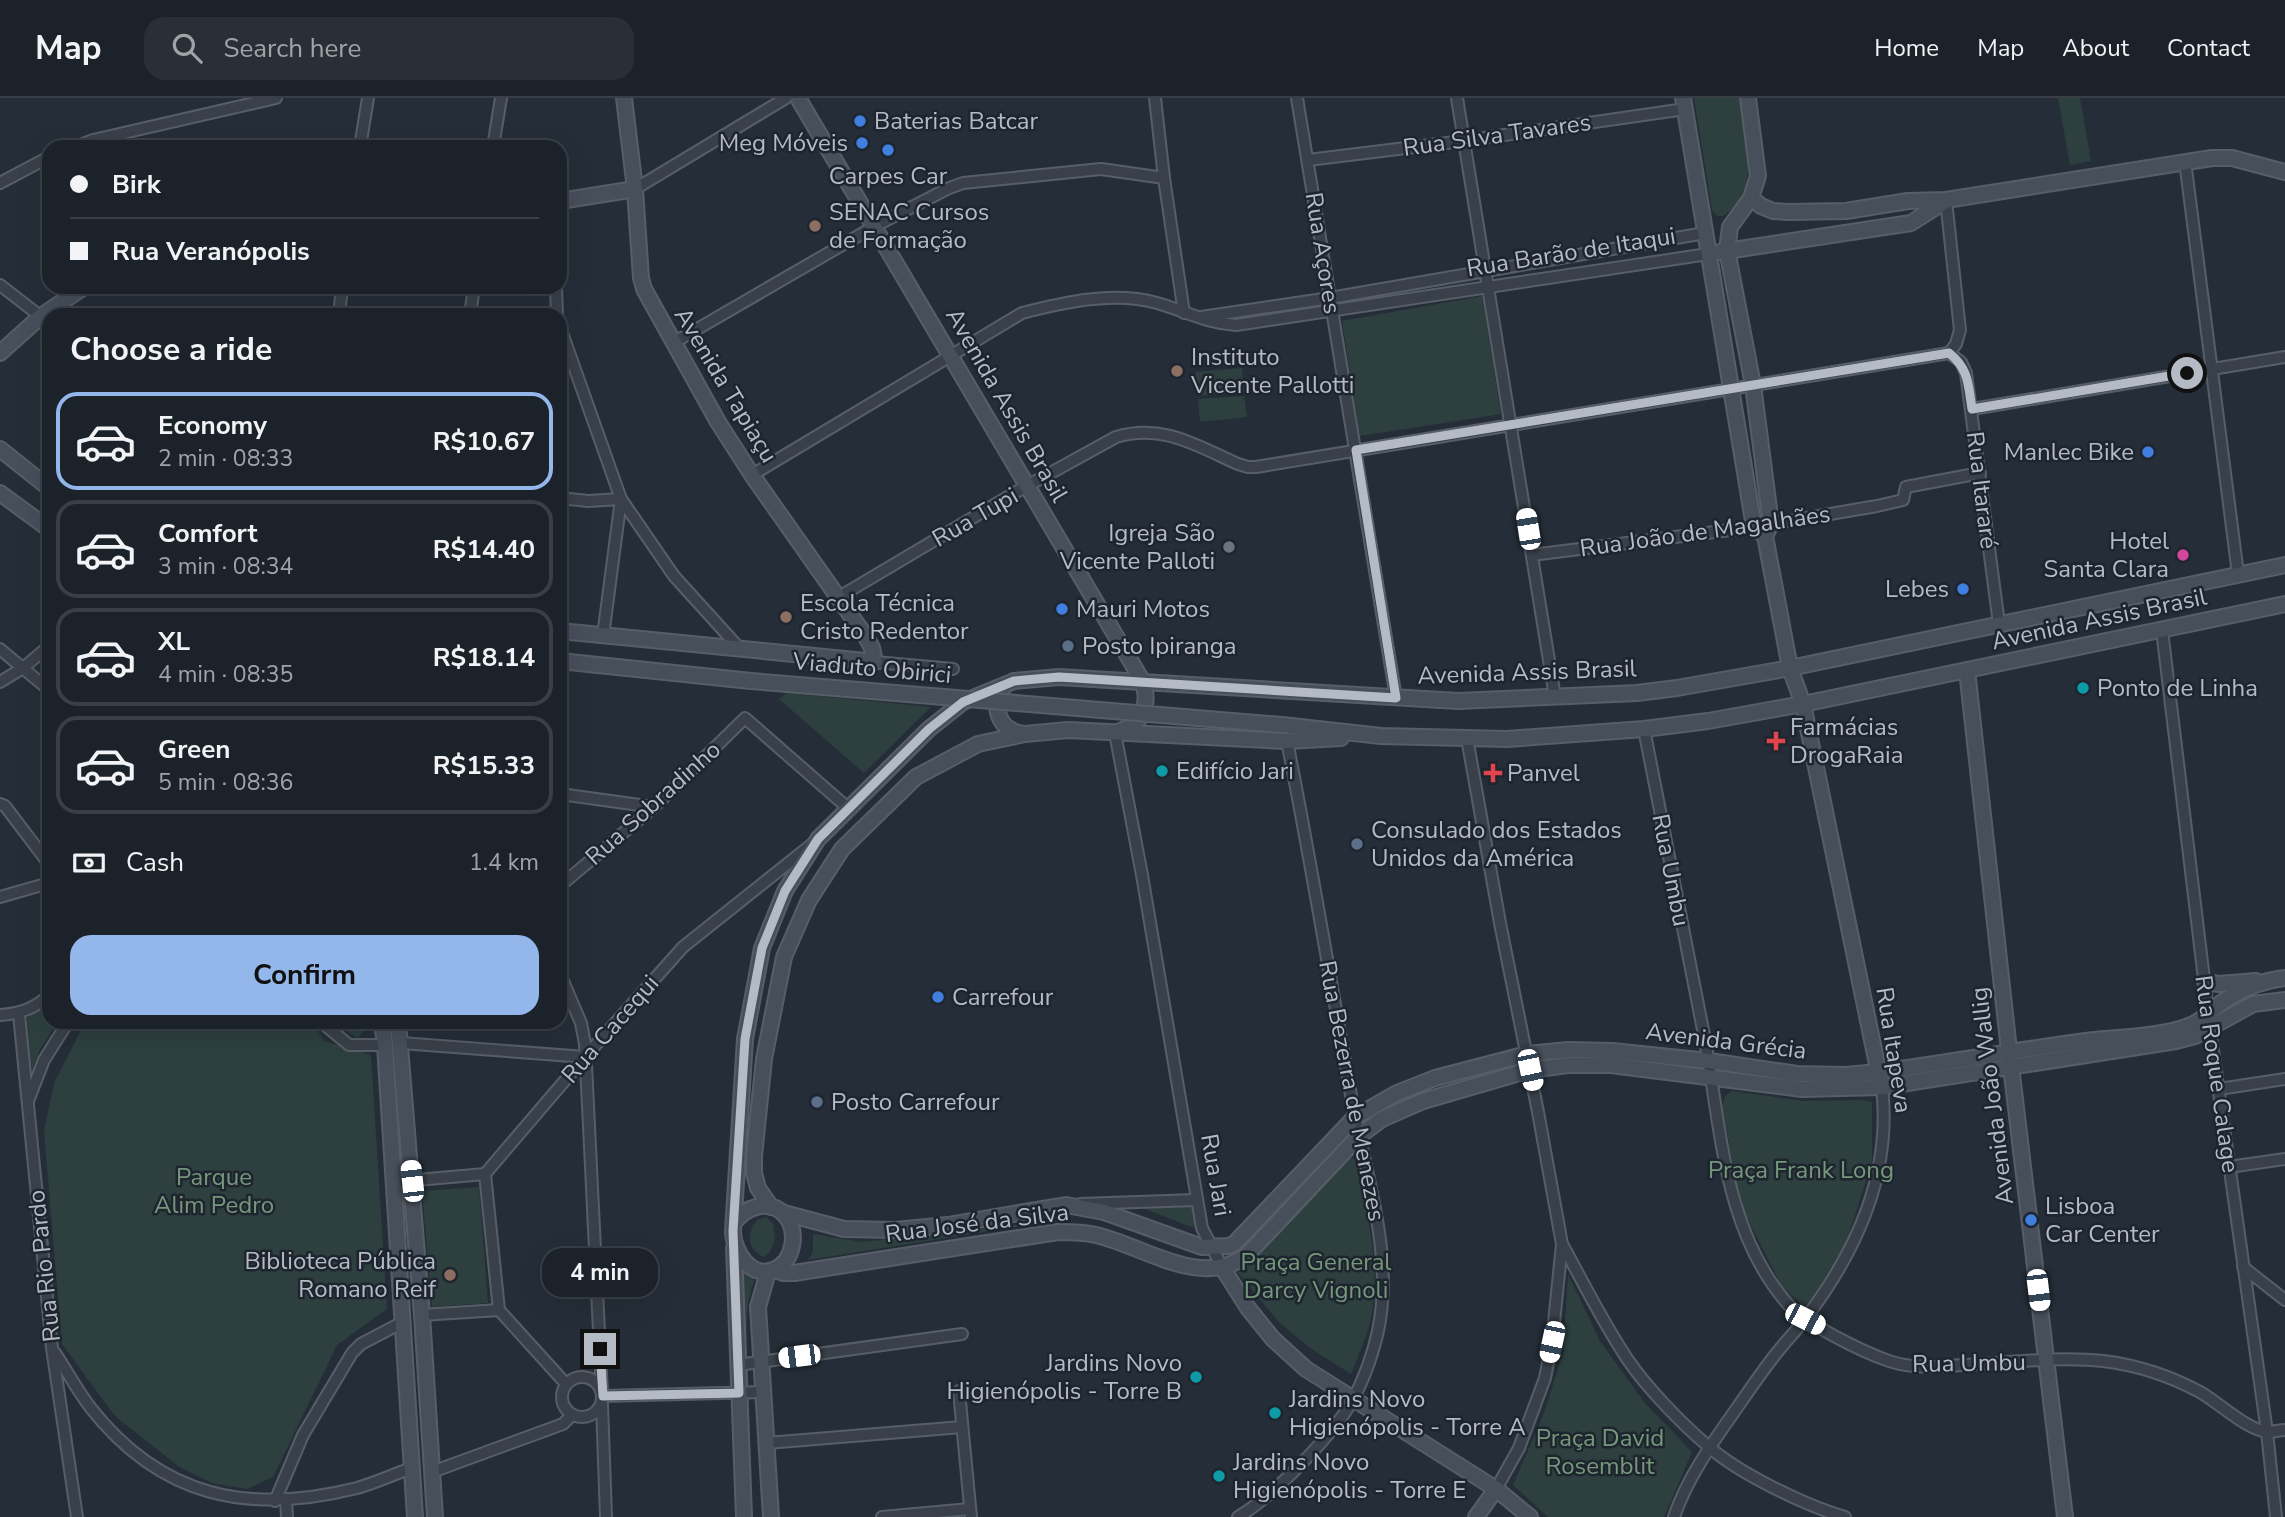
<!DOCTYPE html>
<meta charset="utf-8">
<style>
body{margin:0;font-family:"Nunito Sans",sans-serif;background:#292f36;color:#f1f3f6;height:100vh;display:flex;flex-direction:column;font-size:26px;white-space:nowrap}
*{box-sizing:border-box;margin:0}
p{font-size:23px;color:#a0a4a8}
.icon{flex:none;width:38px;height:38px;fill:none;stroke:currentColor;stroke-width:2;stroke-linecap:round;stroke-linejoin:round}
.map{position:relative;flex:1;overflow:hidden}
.sheet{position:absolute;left:42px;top:210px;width:525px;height:721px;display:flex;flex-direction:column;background:#1c222a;border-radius:21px;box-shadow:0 7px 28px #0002,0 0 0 2px #3a3f47}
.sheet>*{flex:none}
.banner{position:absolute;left:42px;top:42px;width:525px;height:154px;border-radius:21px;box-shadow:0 7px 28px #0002,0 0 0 2px #3a3f47;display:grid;align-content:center;height:154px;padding:0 28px;background:#1c222a}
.end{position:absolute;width:32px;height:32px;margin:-16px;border:9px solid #b4bbc5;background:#111;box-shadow:0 0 0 4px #111}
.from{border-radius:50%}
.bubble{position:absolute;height:49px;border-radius:21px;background:#1c222a;box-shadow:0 7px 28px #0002,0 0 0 2px #3a3f47;font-size:23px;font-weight:700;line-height:49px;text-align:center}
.car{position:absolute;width:21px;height:42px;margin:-21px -10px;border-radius:9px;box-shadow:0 0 5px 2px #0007;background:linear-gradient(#fff 24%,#345 0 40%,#fff 0 76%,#345 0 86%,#fff 0)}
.banner b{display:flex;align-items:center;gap:24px;height:66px;font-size:26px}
.banner b+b{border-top:2px solid #3a3f47}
.banner i{width:18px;height:18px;background:#f1f3f6}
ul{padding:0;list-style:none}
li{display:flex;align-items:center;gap:21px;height:98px;margin:0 14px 10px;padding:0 14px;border:4px solid #3a3f47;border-radius:21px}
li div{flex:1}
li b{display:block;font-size:26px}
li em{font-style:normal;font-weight:700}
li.on{border-color:#93b7eb}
li>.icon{width:63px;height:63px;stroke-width:1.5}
h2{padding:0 28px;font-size:32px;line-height:84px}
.pay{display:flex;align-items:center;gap:18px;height:77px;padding:0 28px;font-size:26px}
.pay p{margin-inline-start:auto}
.primary-button{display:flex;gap:14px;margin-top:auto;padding:14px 28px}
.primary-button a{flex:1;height:80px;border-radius:21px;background:#93b7eb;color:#111;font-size:28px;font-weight:700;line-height:80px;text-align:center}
header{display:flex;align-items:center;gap:42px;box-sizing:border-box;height:98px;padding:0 35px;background:#1c222a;border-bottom:2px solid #3a3f47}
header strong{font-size:33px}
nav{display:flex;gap:38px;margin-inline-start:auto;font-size:24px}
.search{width:490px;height:63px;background:#292f36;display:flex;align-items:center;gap:18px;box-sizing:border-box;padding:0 24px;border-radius:21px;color:#a0a4a8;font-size:26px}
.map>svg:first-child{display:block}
.green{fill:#2d3f3f}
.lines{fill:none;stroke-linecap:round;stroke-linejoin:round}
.street-casing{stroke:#575e67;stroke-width:14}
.secondary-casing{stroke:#575e67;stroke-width:18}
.street{stroke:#394049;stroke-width:10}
.secondary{stroke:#474f5b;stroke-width:14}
.secondary-bridge-casing{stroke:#575e67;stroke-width:18;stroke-linecap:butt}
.secondary-bridge{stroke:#474f5b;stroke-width:14}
.route{stroke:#b4bbc5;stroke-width:9}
.shop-dot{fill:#3f7fe0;stroke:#1e252e;stroke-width:2.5}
.education-dot{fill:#8d6e63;stroke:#1e252e;stroke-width:2.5}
.worship-dot{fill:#6b7280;stroke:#1e252e;stroke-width:2.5}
.hotel-dot{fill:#d1479c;stroke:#1e252e;stroke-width:2.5}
.service-dot{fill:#5c6f8a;stroke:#1e252e;stroke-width:2.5}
.culture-dot{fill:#0f9aa8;stroke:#1e252e;stroke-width:2.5}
.health-dot{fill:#e0444e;stroke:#1e252e;stroke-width:2.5}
.labels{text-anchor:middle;stroke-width:5;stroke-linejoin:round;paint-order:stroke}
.poi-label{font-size:24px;fill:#b4bbc5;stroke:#1e252e;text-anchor:start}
.street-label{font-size:24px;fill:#b4bbc5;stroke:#1e252e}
.park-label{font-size:24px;fill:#75987d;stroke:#1e252e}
</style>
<header>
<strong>Map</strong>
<div class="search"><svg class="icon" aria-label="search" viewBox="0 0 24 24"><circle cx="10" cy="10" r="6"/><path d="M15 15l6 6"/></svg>Search here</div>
<nav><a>Home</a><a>Map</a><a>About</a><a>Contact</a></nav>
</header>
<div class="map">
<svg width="2285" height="1419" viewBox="0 0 2285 1419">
<rect width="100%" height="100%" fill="#252e38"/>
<g class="green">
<path d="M 1694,0 L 1739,0 C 1745,37 1763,95 1723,118 L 1717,118 L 1712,112 Z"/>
<polygon points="2058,0 2080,0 2091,63 2070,67"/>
<polygon points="1482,198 1501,316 1360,338 1342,223"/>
<polygon points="1242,270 1244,294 1198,298 1195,274"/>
<polygon points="1244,298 1247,319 1200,324 1198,301"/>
<polygon points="787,595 931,609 864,675 779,601"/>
<polygon points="49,906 49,924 58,924 40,951 32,973 27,920"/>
<polygon points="85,924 311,924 325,943 371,957 387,1211 337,1247 273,1379 247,1391 212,1385 178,1368 115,1318 62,1246 44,1033 54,985"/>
<polygon points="331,924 364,924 365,930 358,940"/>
<polygon points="1732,993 1804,1003 1863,1002 1872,1004 1872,1064 1846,1145 1806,1211 1781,1187 1741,1108 1722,1008 1725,998"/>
<path d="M 1347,1059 L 1355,1061 C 1366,1112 1382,1168 1371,1220 C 1367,1239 1358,1258 1351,1276 L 1310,1250 L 1279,1224 L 1238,1175 Z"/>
<polygon points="479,1089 488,1205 432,1209 422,1093"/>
<polygon points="1193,1106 1197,1127 1194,1130 1142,1110"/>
<path d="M 766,1119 L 773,1125 L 775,1141 L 769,1156 L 763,1159 C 747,1151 746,1135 757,1122 Z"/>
<polygon points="1058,1122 808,1162 813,1153 813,1136 862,1144"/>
<path d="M 740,1165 L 756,1178 C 745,1203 747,1231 746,1258 Z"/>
<polygon points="1568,1176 1600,1243 1644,1304 1692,1354 1664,1419 1548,1419 1513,1387 1544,1315 1563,1255"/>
</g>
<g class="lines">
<defs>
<g id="street">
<polyline points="1155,0 1164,80 1184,215"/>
<polyline points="1297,0 1396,600"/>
<polyline points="1457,0 1555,599"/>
<polyline points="75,49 93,42 276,0"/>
<polyline points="360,49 368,0"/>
<polyline points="493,49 501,0"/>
<polyline points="1308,62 1463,43 1685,11"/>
<polyline points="2185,63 2238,476"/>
<polyline points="0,85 49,59"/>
<polyline points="635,91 786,0"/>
<polyline points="1946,102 1960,232 1956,246 1949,255"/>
<polyline points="0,187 49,225"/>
<polyline points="556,189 557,217"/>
<polyline points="339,217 342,189"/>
<polyline points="470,217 474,189"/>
<polyline points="1201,219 1330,200 1705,135"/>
<polyline points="560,229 621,401 674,478 741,552"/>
<polyline points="673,245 875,128 947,91 963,85 1101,71 1164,80"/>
<polyline points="1949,255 1961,264 1966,275 1999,526"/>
<polyline points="1972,311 2285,259"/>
<path d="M 752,377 L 1022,215 C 1065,204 1113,193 1157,205 C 1185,213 1206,225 1236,227 L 1708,156"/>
<polyline points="560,400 588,403 621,401"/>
<polyline points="1532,457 1754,429 1877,408 1903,402 1906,389 1980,375"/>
<path d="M 839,499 L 1016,394 L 1116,339 C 1163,325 1197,348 1238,366 L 1248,369 L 1256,369 L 1949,255"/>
<polyline points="2162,532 2210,931 2267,1334 2276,1419"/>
<polyline points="603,538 621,401"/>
<polyline points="0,551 49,592"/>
<polyline points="875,564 953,571"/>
<polyline points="0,584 23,570 49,548"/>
<path d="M 1644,631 C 1664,733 1684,835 1704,937 C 1721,1028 1723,1130 1786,1204 C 1803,1225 1863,1254 1889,1263 C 1912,1271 1938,1269 1962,1267 C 2008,1265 2057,1258 2103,1263 C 2137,1267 2170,1278 2200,1294 C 2218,1304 2248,1333 2268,1334 C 2273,1334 2280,1332 2285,1332"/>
<polyline points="1115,635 1142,777 1202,1130 1222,1169"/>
<polyline points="1467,640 1500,825 1538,1014 1562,1146 1552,1244 1545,1280 1519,1350 1496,1391"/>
<polyline points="560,696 654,709"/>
<polyline points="0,706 5,708 49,766"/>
<polyline points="560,788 654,709 745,620 849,711"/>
<polyline points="0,799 49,785"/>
<polyline points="560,876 581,925 585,946 602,1295"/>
<polyline points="19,916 52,1250 77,1419"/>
<path d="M 0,917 C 19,916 35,911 49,897"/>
<polyline points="321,924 349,947 385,947"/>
<polyline points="401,945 585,959"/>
<polyline points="2219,991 2285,981"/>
<polyline points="28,1003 44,962 68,924"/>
<polyline points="2229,1069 2285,1061"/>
<polyline points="485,1076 499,1212"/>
<polyline points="394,1084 485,1076 585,959 683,849 811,747"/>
<polyline points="1080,1106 1196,1102"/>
<path d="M 1562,1146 C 1583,1184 1603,1225 1628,1262 C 1647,1290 1682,1326 1708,1348 C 1738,1375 1806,1408 1845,1419"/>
<polyline points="2243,1169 2285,1202"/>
<polyline points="422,1217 499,1212 566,1286"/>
<path d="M 55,1255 C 67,1273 77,1292 90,1309 C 161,1400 249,1417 357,1390 C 375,1385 394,1376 412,1370"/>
<polyline points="738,1267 962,1236"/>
<circle cx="582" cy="1299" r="20"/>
<polyline points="959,1293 971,1419"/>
<polyline points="602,1298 763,1294"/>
<polyline points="602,1306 606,1419"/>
<polyline points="767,1345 962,1329"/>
<polyline points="432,1374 563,1326 572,1317"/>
<polyline points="286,1402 287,1419"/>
<polyline points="275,1403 303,1337 352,1255 361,1246 403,1224"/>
<polyline points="882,1419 970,1411"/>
<path d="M 1238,1419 C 1273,1398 1320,1349 1344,1316 C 1360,1293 1372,1260 1378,1233 C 1394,1158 1367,1081 1353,1008 C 1331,886 1311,764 1287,643"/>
<path d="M 1674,1419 C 1686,1383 1710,1348 1732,1317 C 1746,1297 1760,1276 1775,1257 C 1785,1244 1796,1233 1806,1220 C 1857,1152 1892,1076 1882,989"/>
</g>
<g id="secondary">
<path d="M 798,0 L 1143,584 C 1150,606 1143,626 1120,633"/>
<polyline points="1683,0 1754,429 1765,438"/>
<polyline points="1748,0 1758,78 1751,100 1730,129 1727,152 1753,287 1771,426 1765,438 1790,570 1803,606 1880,981"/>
<polyline points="1751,100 1761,108 1773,113 1788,114 1846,113 1908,103 1946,102 2212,60 2232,60 2285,74"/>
<polyline points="560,103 635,91"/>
<polyline points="1720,154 1911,125 1944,104"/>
<polyline points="0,255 40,219 84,189"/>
<polyline points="0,351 49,390"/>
<polyline points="0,395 49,431"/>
<polyline points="560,533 875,564 872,550 866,539 752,377 718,324 644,191 641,180 635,91 624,0"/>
<polyline points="560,563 751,583"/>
<polyline points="1967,572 2008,943 2065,1419"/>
<path d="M 1002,592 C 991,613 1001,633 1024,636"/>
<polyline points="1282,627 1381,638 1507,641 1644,631 1708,623 1803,606 2285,506"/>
<polyline points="2205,884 2219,886 2256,883"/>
<polyline points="382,924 385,947 415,1419"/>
<polyline points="398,924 422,1217 435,1419"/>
<polyline points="771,1109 758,1090 754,1075 754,1058 764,961 784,859 809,802 842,751 916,679 978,646 1025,636 1068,632 1287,643 1341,640"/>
<path d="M 784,1115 L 844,1131 L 895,1132 L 948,1127 L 1066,1107 L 1104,1114 L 1202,1149 L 1228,1148 L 1234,1146 L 1355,1019 L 1397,995 L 1435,980 L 1527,956 L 1568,952 L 1612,953 L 1709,963 L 1797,976 L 1845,977 L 1879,974 C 1948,965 2017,952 2086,943 C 2115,939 2147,940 2176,932 C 2205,925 2207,913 2230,899 C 2245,889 2267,882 2285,880"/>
<path d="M 734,1125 C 745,1109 769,1100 785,1117 C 799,1132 794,1165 773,1172 C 750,1181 733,1152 733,1133 L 745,941 L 762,850 L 785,793 L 818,741 L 929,631 L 963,604 L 1014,583 L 1059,579 L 1458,603 L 1637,595 L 1677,590 L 1790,570 L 2285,467"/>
<polyline points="734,1150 744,1419"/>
<polyline points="1222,1169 1248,1210 1273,1241 1306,1271 1496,1391 1530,1419"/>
<path d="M 776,1172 L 783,1175 L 794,1175 L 1058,1134 C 1071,1134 1083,1134 1096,1137 C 1144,1148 1200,1191 1246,1158 L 1359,1038 L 1382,1021 L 1423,1003 L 1530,972 L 1568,967 L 1611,967 L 1802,991 L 1882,989 L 2176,943 L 2195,938 L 2253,906 L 2285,902"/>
<polyline points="768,1174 758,1209 771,1419"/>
<polyline points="1476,1419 1496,1391"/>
</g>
</defs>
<use href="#street" class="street-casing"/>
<use href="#secondary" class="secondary-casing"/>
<use href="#street" class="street"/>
<use href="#secondary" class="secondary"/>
<defs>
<polyline id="secondary-bridge" points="751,583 1282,627"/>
</defs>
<use href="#secondary-bridge" class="secondary-bridge-casing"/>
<use href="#secondary-bridge" class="secondary-bridge"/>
</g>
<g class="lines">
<path class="route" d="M 600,1251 L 603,1298 L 739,1295 L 733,1133 L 745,941 L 762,850 L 785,793 L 818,741 L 929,631 L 963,604 L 1014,583 L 1059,579 L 1396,600 L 1356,352 L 1949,255 C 1969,271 1968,286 1972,311 L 2187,275"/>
</g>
<g class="shop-dot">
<circle cx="860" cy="23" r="7"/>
<circle cx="862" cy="45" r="7"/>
<circle cx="888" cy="52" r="7"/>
<circle cx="2148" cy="354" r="7"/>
<circle cx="1963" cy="491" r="7"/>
<circle cx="1062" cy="511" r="7"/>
<circle cx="938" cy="899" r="7"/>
<circle cx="2031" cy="1122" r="7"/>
</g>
<g class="education-dot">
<circle cx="815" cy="128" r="7"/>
<circle cx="1177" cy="273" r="7"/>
<circle cx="786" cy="519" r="7"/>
<circle cx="450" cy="1177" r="7"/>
</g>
<circle class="worship-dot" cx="1229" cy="449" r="7"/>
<circle class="hotel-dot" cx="2183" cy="457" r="7"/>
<g class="service-dot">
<circle cx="1068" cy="548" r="7"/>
<circle cx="1357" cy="746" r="7"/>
<circle cx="817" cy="1004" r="7"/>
</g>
<g class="culture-dot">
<circle cx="2083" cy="590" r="7"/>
<circle cx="1162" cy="673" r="7"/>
<circle cx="1196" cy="1279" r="7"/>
<circle cx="1275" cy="1315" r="7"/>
<circle cx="1219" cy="1378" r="7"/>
</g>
<g class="health-dot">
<path d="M1772.5 632.5h7v7h7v7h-7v7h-7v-7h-7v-7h7z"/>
<path d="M1489.5 664.5h7v7h7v7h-7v7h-7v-7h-7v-7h7z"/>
</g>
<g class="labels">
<g class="poi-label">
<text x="874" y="31">Baterias Batcar</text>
<text x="848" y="53" text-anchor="end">Meg Móveis</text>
<text x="888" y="86" text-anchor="middle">Carpes Car</text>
<text x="829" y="122">SENAC Cursos<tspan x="829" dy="28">de Formação</tspan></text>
<text x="1191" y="267">Instituto<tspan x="1191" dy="28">Vicente Pallotti</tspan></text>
<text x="2134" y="362" text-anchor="end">Manlec Bike</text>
<text x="1215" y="443" text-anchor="end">Igreja São<tspan x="1215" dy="28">Vicente Palloti</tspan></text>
<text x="2169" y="451" text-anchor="end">Hotel<tspan x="2169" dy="28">Santa Clara</tspan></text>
<text x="1949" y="499" text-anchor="end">Lebes</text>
<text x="800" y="513">Escola Técnica<tspan x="800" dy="28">Cristo Redentor</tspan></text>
<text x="1076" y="519">Mauri Motos</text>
<text x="1082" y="556">Posto Ipiranga</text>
<text x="2097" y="598">Ponto de Linha</text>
<text x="1790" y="637">Farmácias<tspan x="1790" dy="28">DrogaRaia</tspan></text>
<text x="1176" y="681">Edifício Jari</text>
<text x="1507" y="683">Panvel</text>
<text x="1371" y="740">Consulado dos Estados<tspan x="1371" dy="28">Unidos da América</tspan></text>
<text x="952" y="907">Carrefour</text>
<text x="831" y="1012">Posto Carrefour</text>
<text x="2045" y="1116">Lisboa<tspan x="2045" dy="28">Car Center</tspan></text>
<text x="436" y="1171" text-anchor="end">Biblioteca Pública<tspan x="436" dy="28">Romano Reif</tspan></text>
<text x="1182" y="1273" text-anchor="end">Jardins Novo<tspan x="1182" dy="28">Higienópolis - Torre B</tspan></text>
<text x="1289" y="1309">Jardins Novo<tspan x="1289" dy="28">Higienópolis - Torre A</tspan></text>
<text x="1233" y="1372">Jardins Novo<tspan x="1233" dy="28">Higienópolis - Torre E</tspan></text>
</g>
<g class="street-label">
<text transform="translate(1497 37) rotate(-8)" y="8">Rua Silva Tavares</text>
<text transform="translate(1571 154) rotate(-9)" y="8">Rua Barão de Itaqui</text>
<text transform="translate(1323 155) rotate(81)" y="8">Rua Açores</text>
<text transform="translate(726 287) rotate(59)" y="8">Avenida Tapiaçu</text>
<text transform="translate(1007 307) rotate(60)" y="8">Avenida Assis Brasil</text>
<text transform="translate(1982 392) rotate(83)" y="8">Rua Itararé</text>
<text transform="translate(975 419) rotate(-30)" y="8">Rua Tupi</text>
<text transform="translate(1705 433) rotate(-8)" y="8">Rua João de Magalhães</text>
<text transform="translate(2099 521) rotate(-12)" y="8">Avenida Assis Brasil</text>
<text transform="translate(872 570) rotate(5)" y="8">Viaduto Obirici</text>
<text transform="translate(1527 574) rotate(-2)" y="8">Avenida Assis Brasil</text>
<text transform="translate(653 705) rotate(-42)" y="8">Rua Sobradinho</text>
<text transform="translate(1671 772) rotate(79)" y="8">Rua Umbu</text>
<text transform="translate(610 931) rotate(-49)" y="8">Rua Cacequi</text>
<text transform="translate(1726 943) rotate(7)" y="8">Avenida Grécia</text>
<text transform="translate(1894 952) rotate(81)" y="8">Rua Itapeva</text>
<text transform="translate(2217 976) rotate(82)" y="8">Rua Roque Calage</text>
<text transform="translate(1352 993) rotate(79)" y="8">Rua Bezerra de Menezes</text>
<text transform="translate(1992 998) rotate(-97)" y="8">Avenida João Wallig</text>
<text transform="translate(1216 1077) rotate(80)" y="8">Rua Jari</text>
<text transform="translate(977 1125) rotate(-7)" y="8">Rua José da Silva</text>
<text transform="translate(44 1168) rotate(-96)" y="8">Rua Rio Pardo</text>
<text transform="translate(1969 1265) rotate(-1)" y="8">Rua Umbu</text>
</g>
<g class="park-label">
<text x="1801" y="1080">Praça Frank Long</text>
<text x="214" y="1087">Parque<tspan x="214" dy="28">Alim Pedro</tspan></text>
<text x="1316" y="1172">Praça General<tspan x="1316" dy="28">Darcy Vignoli</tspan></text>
<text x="1600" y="1348">Praça David<tspan x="1600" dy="28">Rosemblit</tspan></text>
</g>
</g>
</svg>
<i class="end from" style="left:2187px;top:275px"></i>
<i class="end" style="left:600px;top:1251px"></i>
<div class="bubble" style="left:542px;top:1150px;width:116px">4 min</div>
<i class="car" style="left:1528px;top:431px;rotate:351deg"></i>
<i class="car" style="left:1530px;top:972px;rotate:168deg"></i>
<i class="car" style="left:412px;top:1083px;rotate:354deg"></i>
<i class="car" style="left:2038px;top:1192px;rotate:173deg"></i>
<i class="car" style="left:1805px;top:1221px;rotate:117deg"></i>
<i class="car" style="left:1552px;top:1244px;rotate:192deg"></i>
<i class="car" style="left:799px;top:1258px;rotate:263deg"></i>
<div class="banner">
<b><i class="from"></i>Birk</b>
<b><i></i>Rua Veranópolis</b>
</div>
<section class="sheet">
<h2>Choose a ride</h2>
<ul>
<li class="on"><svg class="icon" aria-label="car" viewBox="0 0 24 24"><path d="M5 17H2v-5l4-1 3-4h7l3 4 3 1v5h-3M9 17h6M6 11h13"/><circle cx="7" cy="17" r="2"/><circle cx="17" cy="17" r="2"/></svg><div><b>Economy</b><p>2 min · 08:33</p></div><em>R$10.67</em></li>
<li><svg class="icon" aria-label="car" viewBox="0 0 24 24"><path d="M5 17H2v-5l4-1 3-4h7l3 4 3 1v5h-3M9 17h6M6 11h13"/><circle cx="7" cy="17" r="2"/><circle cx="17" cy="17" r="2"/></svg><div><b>Comfort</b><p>3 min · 08:34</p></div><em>R$14.40</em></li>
<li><svg class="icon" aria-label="car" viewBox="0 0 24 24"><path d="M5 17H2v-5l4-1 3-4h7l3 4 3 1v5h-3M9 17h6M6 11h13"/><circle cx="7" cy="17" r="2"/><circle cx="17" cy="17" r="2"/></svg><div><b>XL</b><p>4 min · 08:35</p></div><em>R$18.14</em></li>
<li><svg class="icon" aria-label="car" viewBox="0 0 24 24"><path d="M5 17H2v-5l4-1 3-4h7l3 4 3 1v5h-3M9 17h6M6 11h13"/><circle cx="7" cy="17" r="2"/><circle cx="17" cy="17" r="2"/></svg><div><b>Green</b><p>5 min · 08:36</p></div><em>R$15.33</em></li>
</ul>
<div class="pay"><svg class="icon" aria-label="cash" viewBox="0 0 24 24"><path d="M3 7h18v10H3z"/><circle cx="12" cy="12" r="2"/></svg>Cash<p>1.4 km</p></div>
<div class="primary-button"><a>Confirm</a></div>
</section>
</div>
